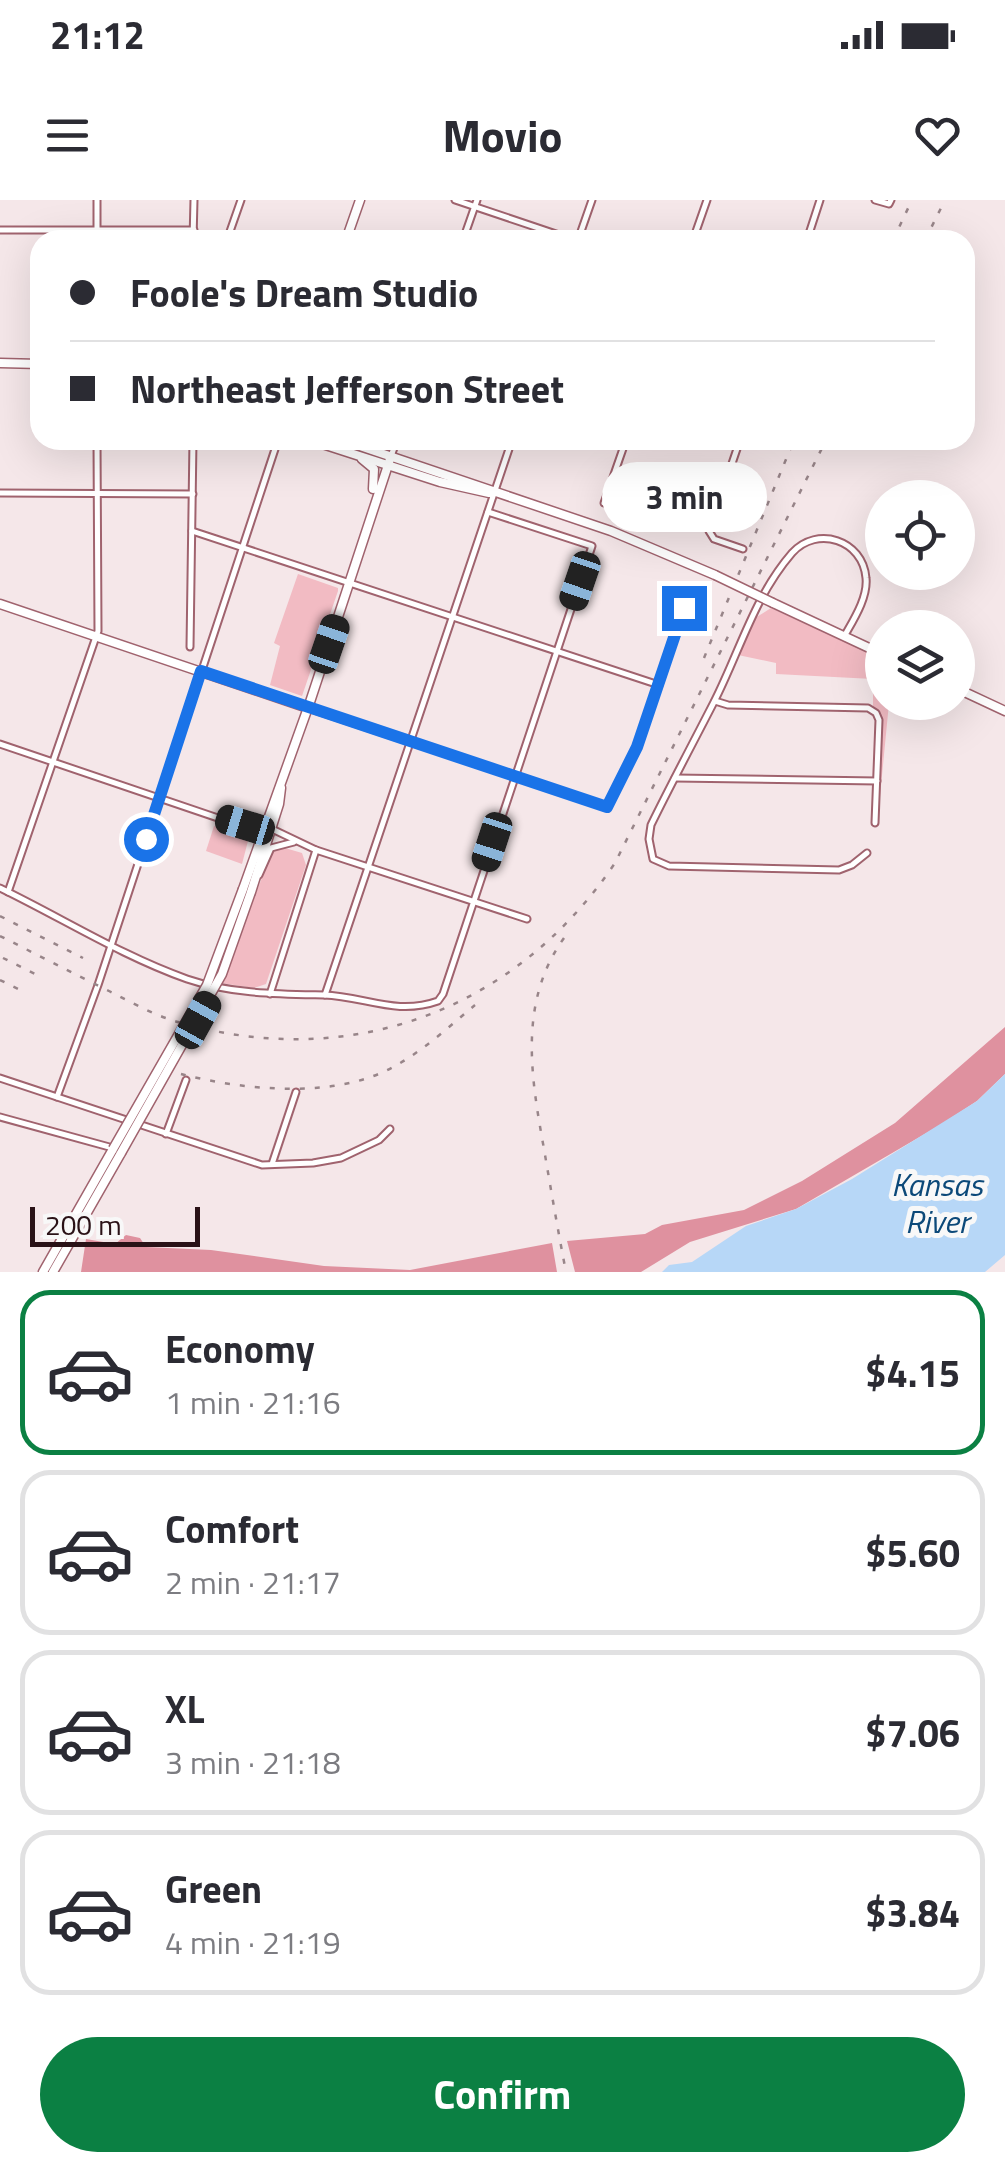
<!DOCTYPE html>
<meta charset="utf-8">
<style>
body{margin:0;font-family:"Titillium Web",sans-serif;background:#f7f7f7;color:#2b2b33;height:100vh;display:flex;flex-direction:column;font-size:38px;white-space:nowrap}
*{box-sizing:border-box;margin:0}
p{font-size:32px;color:#7c7c81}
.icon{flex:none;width:55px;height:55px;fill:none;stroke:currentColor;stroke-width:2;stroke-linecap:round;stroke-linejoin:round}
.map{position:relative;height:1072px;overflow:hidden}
.drawer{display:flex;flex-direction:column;background:#fff;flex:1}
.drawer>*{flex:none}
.hud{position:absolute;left:30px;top:30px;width:945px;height:220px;border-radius:30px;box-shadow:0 10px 40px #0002;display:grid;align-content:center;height:220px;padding:0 40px;background:#fff}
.fabs{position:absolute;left:865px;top:280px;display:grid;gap:20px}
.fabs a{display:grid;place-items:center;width:110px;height:110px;border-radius:50%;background:#fff;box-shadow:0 10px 40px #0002;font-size:50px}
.scale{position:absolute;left:30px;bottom:25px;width:170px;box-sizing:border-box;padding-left:10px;border:5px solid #2a1217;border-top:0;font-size:28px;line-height:35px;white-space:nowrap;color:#2a1217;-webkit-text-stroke:8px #f8f8f8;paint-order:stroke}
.end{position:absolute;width:45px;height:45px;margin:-22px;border:12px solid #1a73e8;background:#fff;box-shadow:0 0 0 5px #fff}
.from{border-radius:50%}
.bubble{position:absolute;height:70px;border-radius:35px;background:#fff;box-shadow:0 10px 40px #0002;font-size:32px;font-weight:700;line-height:70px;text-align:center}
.car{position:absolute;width:30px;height:60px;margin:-30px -15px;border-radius:12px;box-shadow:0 0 8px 2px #0007;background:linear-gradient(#222 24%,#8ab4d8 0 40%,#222 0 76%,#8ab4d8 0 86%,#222 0)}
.hud b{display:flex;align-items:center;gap:35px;height:95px;font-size:38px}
.hud b+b{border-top:2px solid #e1e1e2}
.hud i{width:25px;height:25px;background:#2b2b33}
ul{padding:18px 0 0;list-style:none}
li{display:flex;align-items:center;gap:30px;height:165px;margin:0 20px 15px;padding:0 20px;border:5px solid #e1e1e2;border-radius:30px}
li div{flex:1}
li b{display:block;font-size:38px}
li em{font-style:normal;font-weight:700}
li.on{border-color:#0b8043}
li>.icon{width:90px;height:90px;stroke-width:1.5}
.cta{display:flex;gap:20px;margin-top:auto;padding:20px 40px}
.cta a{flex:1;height:115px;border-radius:60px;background:#0b8043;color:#fff;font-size:40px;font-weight:700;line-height:115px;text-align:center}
.status{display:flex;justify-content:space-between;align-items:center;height:70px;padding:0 50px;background:#fff;direction:ltr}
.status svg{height:28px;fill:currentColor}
header{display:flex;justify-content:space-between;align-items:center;height:130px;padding:0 40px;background:#fff;font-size:45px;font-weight:700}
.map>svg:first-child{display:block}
.green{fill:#f2bbc3}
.forest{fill:#df919f}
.water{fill:#b7d7f7}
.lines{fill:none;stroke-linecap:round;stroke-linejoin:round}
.minor-casing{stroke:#a0636e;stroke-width:9}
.secondary-casing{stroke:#a0636e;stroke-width:11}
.minor{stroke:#fff;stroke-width:5}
.secondary{stroke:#fff;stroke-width:8}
.rail{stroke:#988589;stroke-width:2.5;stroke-dasharray:5 10;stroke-linecap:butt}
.secondary-bridge-casing{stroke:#a0636e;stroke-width:11;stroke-linecap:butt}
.secondary-bridge{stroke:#fff;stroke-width:8}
.route{stroke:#1a73e8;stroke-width:12}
.labels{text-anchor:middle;stroke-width:10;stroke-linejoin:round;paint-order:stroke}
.water-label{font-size:32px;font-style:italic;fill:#0c4979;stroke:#f8f8f8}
</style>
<div class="status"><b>21:12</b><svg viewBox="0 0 49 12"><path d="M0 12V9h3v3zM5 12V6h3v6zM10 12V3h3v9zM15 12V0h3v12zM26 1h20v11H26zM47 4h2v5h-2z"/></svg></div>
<header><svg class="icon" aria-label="menu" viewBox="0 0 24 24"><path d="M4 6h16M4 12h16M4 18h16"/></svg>Movio<svg class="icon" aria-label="heart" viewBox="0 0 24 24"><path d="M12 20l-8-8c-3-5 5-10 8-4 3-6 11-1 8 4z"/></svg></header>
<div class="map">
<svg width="1005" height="1072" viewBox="0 0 1005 1072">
<rect width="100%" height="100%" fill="#f5e7e9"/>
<g class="green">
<polygon points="298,374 338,388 338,391 302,496 270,485 280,446 274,443"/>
<polygon points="771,408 882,459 882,502 889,503 878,617 880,519 873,506 873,479 776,474 776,463 738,455 755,418"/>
<polygon points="214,626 246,636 248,641 242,664 206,651"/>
<polygon points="285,648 302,653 306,665 266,784 254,788 221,783 270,657 273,651"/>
</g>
<g class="forest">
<polygon points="1005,827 1005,874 977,901 942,924 796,1009 690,1042 641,1072 575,1072 567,1041 645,1034 662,1025 744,1010 802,981 895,923"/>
<polygon points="126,1035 140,1038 146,1047 211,1050 324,1066 410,1070 552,1043 557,1072 81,1072 86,1039 115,1044"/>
</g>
<polygon class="water" points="1005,874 1005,1055 985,1072 662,1072 669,1065 692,1062 746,1026 796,1009 852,979 977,901"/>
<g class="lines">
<defs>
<g id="minor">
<polyline points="455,0 574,40"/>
<polyline points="875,0 889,4 891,0"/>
<polyline points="0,30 194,30"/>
<polyline points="97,40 97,0"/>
<polyline points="193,40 194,0"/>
<polyline points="227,40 241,0"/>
<polyline points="463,40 477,0"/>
<polyline points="578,40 592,0"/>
<polyline points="693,40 707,0"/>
<polyline points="807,40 820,0"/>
<polyline points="740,240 709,331 714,339 743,349"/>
<polyline points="391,256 397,240"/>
<polyline points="0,293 193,294"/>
<polyline points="604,303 626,240"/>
<polyline points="192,331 659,485"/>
<path d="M 845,435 C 854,419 868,397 866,378 C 863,340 817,325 792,353 C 754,397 740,451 714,502 C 693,543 671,584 651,625 L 649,639 L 653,659 L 669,666 L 839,670 L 852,665 L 867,653"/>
<polyline points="190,447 193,240"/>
<polyline points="715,501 728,505 868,508 876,513 879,520 875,623"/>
<polyline points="308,508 607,607 637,547 684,404"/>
<polyline points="0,544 262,633"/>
<polyline points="675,578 877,581"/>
<polyline points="272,629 316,650 527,719"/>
<polyline points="259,675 271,648 294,642"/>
<path d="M 0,688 C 62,718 122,756 187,779 C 231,794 279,794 324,795 C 364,796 396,816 438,801 L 443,794 L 592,346 L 488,312"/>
<polyline points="8,692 98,431 97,240"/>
<polyline points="270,794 316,650"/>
<polyline points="325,795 512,240"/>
<polyline points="0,878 262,965 313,963 341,958 379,940 390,929"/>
<polyline points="57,897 98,785 278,240"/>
<polyline points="0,917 113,948"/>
<polyline points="166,934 186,880"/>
<polyline points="272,964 296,892"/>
</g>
<g id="secondary">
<polyline points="346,40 360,0"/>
<polyline points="0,163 40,164"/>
<polyline points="310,240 440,282 489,293"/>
<polyline points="342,240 611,331 715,375"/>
<polyline points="362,259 374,269 373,289"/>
<polyline points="773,403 882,454"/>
<polyline points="0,404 308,508"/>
<polyline points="958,489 1005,511"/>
<polyline points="243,689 310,502 391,256"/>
<polyline points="251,692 279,604 281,588"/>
<polyline points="43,1072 113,949"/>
<polyline points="53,1072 121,953"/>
</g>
</defs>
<use href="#minor" class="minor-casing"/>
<use href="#secondary" class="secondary-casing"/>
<use href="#minor" class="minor"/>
<use href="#secondary" class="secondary"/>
<g class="rail">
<polyline points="893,40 912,0"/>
<polyline points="925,40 945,0"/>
<polyline points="704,458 794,240"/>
<polyline points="0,716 83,758"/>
<path d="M 0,736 C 36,754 72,773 109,791 C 131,802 153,815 178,822 C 350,872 515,811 615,663 L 826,240"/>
<path d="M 564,738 C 518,802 531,877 544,949 C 551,990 558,1031 566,1072"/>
<polyline points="3,758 43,778"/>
<polyline points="0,780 24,792"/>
<path d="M 181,874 C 243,890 336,900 395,866 C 424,850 450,826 475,805"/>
</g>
<defs>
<g id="secondary-bridge">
<polyline points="715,375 773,403"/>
<polyline points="113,949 207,785 243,689"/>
<polyline points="121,953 222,774 251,692"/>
</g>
</defs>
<use href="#secondary-bridge" class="secondary-bridge-casing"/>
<use href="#secondary-bridge" class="secondary-bridge"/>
</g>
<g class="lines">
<polyline class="route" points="146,639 201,471 607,607 637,547 684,408"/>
</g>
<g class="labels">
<g class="water-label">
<text x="937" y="996">Kansas<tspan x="937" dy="37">River</tspan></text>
</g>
</g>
</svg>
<div class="fabs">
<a><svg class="icon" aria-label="locate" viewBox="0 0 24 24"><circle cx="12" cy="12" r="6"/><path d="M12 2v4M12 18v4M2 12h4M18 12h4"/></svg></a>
<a><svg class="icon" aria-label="layers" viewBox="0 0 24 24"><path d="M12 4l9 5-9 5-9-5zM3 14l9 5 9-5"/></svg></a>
</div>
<div class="scale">200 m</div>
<i class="end from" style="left:146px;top:639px"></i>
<i class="end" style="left:684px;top:408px"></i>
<div class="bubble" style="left:602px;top:262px;width:165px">3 min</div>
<i class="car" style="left:580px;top:381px;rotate:199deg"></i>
<i class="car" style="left:329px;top:444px;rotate:19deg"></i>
<i class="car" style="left:245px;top:625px;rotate:287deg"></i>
<i class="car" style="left:492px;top:642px;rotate:198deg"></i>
<i class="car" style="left:198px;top:820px;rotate:29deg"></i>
<div class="hud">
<b><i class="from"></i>Foole's Dream Studio</b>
<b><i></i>Northeast Jefferson Street</b>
</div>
</div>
<section class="drawer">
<ul>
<li class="on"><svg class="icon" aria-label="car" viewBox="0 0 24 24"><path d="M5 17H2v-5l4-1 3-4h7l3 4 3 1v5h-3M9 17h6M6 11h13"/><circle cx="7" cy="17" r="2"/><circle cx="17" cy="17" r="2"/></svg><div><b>Economy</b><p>1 min · 21:16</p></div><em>$4.15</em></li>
<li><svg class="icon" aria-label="car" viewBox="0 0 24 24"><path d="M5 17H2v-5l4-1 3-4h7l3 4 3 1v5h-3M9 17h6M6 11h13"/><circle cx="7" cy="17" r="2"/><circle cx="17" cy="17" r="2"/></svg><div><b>Comfort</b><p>2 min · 21:17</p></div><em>$5.60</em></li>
<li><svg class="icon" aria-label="car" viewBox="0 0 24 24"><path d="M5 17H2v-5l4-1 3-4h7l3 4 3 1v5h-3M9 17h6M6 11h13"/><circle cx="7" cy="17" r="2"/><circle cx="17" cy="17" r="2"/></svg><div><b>XL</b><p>3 min · 21:18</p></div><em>$7.06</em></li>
<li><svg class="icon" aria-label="car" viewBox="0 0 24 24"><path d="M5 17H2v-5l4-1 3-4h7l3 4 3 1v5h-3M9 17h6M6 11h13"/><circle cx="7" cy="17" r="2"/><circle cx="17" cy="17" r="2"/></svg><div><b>Green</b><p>4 min · 21:19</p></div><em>$3.84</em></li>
</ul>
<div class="cta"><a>Confirm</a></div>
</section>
